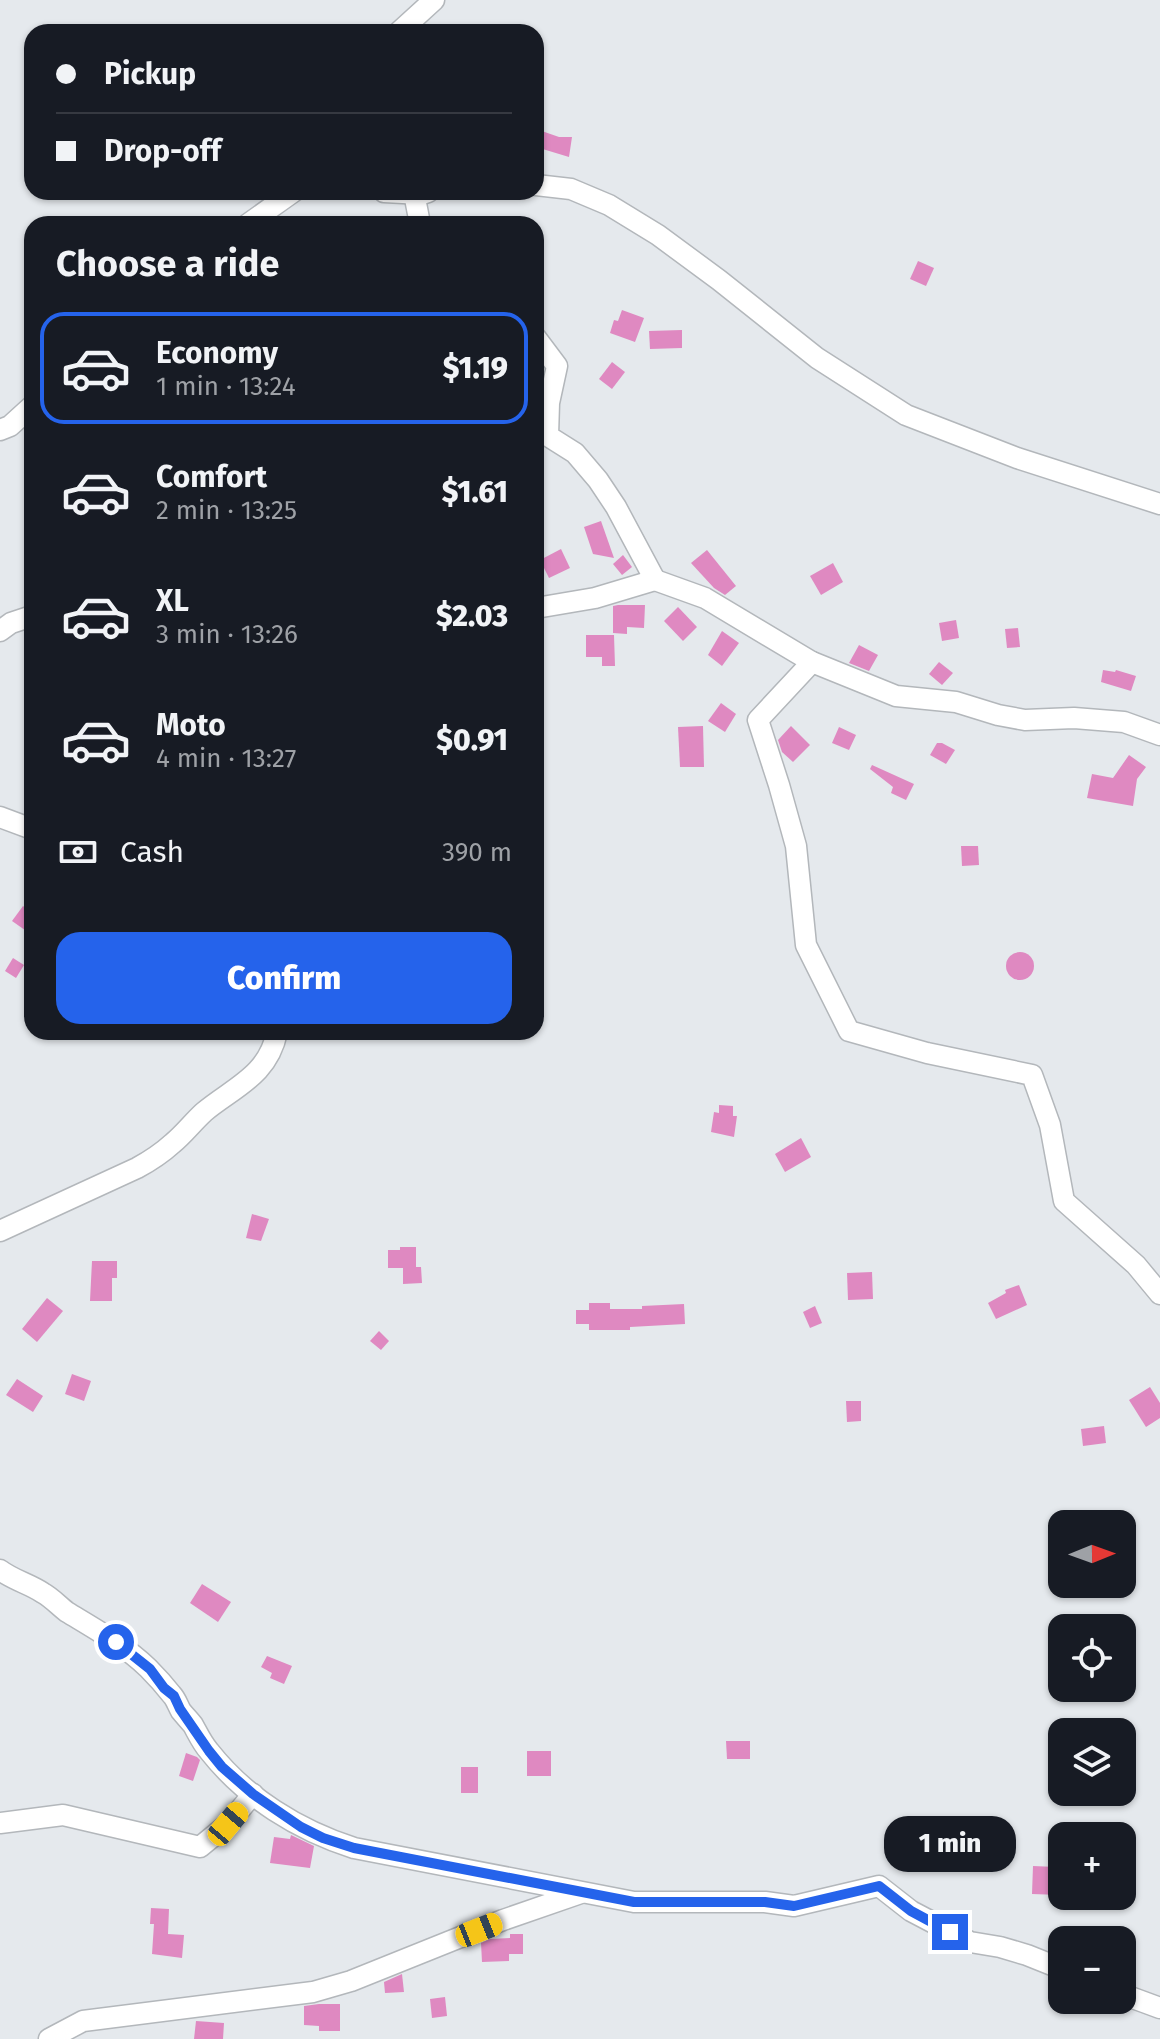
<!DOCTYPE html>
<meta charset="utf-8">
<style>
body{margin:0;font-family:"Fira Sans",sans-serif;background:#242831;color:#f1f3f6;height:100vh;display:flex;flex-direction:column;font-size:30px;white-space:nowrap}
*{box-sizing:border-box;margin:0}
p{font-size:26px;color:#9ea1a6}
.icon{flex:none;width:44px;height:44px;fill:none;stroke:currentColor;stroke-width:2;stroke-linecap:round;stroke-linejoin:round}
.map{position:relative;flex:1;overflow:hidden}
.panel{position:absolute;left:24px;top:216px;width:520px;height:824px;display:flex;flex-direction:column;background:#171b24;border-radius:24px;box-shadow:0 2px 6px #0004}
.panel>*{flex:none}
.hud{position:absolute;left:24px;top:24px;width:520px;height:176px;border-radius:24px;box-shadow:0 2px 6px #0004;display:grid;align-content:center;height:176px;padding:0 32px;background:#171b24}
.needle{width:52px;rotate:89deg}
.controls{position:absolute;left:1048px;top:1510px;display:grid;gap:16px}
.controls a{display:grid;place-items:center;width:88px;height:88px;border-radius:16px;background:#171b24;box-shadow:0 2px 6px #0004;font-size:40px}
.end{position:absolute;width:36px;height:36px;margin:-18px;border:10px solid #2563eb;background:#fff;box-shadow:0 0 0 4px #fff}
.from{border-radius:50%}
.bubble{position:absolute;height:56px;border-radius:24px;background:#171b24;box-shadow:0 2px 6px #0004;font-size:26px;font-weight:800;line-height:56px;text-align:center}
.car{position:absolute;width:24px;height:48px;margin:-24px -12px;border-radius:10px;box-shadow:0 0 6px 2px #0007;background:linear-gradient(#f5c518 24%,#345 0 40%,#f5c518 0 76%,#345 0 86%,#f5c518 0)}
.hud b{display:flex;align-items:center;gap:28px;height:76px;font-size:30px}
.hud b+b{border-top:2px solid #363941}
.hud i{width:20px;height:20px;background:#f1f3f6}
ul{padding:0;list-style:none}
li{display:flex;align-items:center;gap:24px;height:112px;margin:0 16px 12px;padding:0 16px;border:4px solid transparent;border-radius:24px}
li div{flex:1}
li b{display:block;font-size:30px}
li em{font-style:normal;font-weight:800}
li.selected{border-color:#2563eb}
li>.icon{width:72px;height:72px;stroke-width:1.5}
h2{padding:0 32px;font-size:36px;line-height:96px}
.pay{display:flex;align-items:center;gap:20px;height:88px;padding:0 32px;font-size:30px}
.pay p{margin-inline-start:auto}
.button{display:flex;gap:16px;margin-top:auto;padding:16px 32px}
.button a{flex:1;height:92px;border-radius:24px;background:#2563eb;color:#fff;font-size:32px;font-weight:800;line-height:92px;text-align:center}
.map>svg:first-child{display:block}
.building{fill:#df89c1}
.lines{fill:none;stroke-linecap:round;stroke-linejoin:round}
.minor-casing{stroke:#b3b7bb;stroke-width:23}
.minor{stroke:#fff;stroke-width:20}
.route{stroke:#2563eb;stroke-width:10}
</style>
<div class="map">
<svg width="1160" height="2039" viewBox="0 0 1160 2039">
<rect width="100%" height="100%" fill="#e5e9ed"/>
<g class="building">
<polygon points="536,129 559,137 572,137 569,157 536,147"/>
<polygon points="918,261 934,268 926,286 910,279"/>
<polygon points="622,310 644,318 635,342 610,333 614,320 618,321"/>
<polygon points="682,330 682,348 650,349 649,331"/>
<polygon points="612,362 625,372 612,389 599,379"/>
<polygon points="601,521 614,558 593,554 584,527"/>
<polygon points="561,549 570,568 549,578 540,560"/>
<polygon points="707,550 736,586 725,595 714,588 691,563"/>
<polygon points="623,555 632,567 622,575 613,564"/>
<polygon points="833,563 843,582 821,595 810,576"/>
<polygon points="618,605 645,605 644,628 627,627 627,634 613,633 613,606"/>
<polygon points="678,607 697,627 683,641 664,621"/>
<polygon points="956,620 959,638 942,641 939,623"/>
<polygon points="1018,628 1020,647 1007,648 1005,629"/>
<polygon points="722,631 739,643 722,666 708,655"/>
<polygon points="586,635 614,635 615,666 602,666 602,657 586,657"/>
<polygon points="859,645 878,655 869,671 849,663"/>
<polygon points="939,662 953,673 942,685 929,674"/>
<polygon points="1103,670 1115,672 1116,670 1136,676 1131,691 1101,682"/>
<polygon points="721,703 736,714 725,732 708,721"/>
<polygon points="703,726 704,767 680,767 678,727"/>
<polygon points="791,726 810,745 793,762 782,752 778,740"/>
<polygon points="839,727 856,735 849,750 832,743"/>
<polygon points="937,743 942,743 955,750 946,764 930,755"/>
<polygon points="1129,755 1146,767 1137,779 1133,806 1087,798 1092,774 1113,778"/>
<polygon points="872,765 914,784 906,800 891,793 893,787 870,769"/>
<polygon points="961,846 978,846 979,865 962,866"/>
<polygon points="23,906 32,913 32,935 12,921"/>
<circle cx="1020" cy="966" r="14"/>
<polygon points="13,958 24,965 16,978 5,971"/>
<polygon points="719,1105 733,1106 733,1116 737,1116 734,1137 711,1132 714,1112 719,1113"/>
<polygon points="801,1138 811,1157 785,1172 775,1154"/>
<polygon points="252,1214 269,1219 261,1241 246,1238"/>
<polygon points="400,1247 416,1247 416,1267 421,1267 422,1283 403,1284 403,1268 388,1268 388,1250 400,1250"/>
<polygon points="92,1261 117,1261 117,1278 112,1278 112,1301 90,1301"/>
<polygon points="872,1272 873,1299 848,1300 847,1273"/>
<polygon points="1019,1285 1027,1305 996,1319 988,1303 1006,1293 1005,1290"/>
<polygon points="47,1298 63,1311 37,1342 22,1329"/>
<polygon points="589,1303 610,1303 610,1309 642,1309 642,1306 684,1304 685,1324 630,1327 630,1330 589,1330 589,1324 576,1324 576,1310 589,1310"/>
<polygon points="815,1306 822,1323 810,1328 803,1312"/>
<polygon points="379,1331 389,1341 381,1350 370,1341"/>
<polygon points="72,1374 91,1381 84,1401 65,1394"/>
<polygon points="17,1379 43,1396 33,1412 6,1395"/>
<polygon points="1150,1387 1160,1403 1160,1418 1146,1427 1129,1400"/>
<polygon points="846,1401 861,1401 861,1421 847,1422"/>
<polygon points="1104,1426 1106,1443 1083,1446 1081,1429"/>
<polygon points="202,1584 231,1602 218,1622 190,1603"/>
<polygon points="267,1656 292,1666 284,1684 270,1678 272,1673 261,1667"/>
<polygon points="726,1741 750,1741 750,1759 727,1759"/>
<rect x="527" y="1751" width="24" height="25"/>
<polygon points="186,1753 197,1757 200,1760 193,1781 179,1776"/>
<rect x="461" y="1767" width="17" height="26"/>
<polygon points="291,1835 314,1846 310,1868 270,1863 274,1837 290,1839"/>
<polygon points="1033,1866 1056,1867 1056,1878 1061,1878 1060,1895 1032,1894"/>
<polygon points="151,1908 169,1909 168,1934 184,1935 182,1958 152,1954 154,1924 150,1924"/>
<polygon points="510,1934 523,1934 523,1954 509,1954 509,1961 482,1962 481,1943 490,1939 510,1938"/>
<polygon points="402,1974 404,1992 385,1993 384,1982"/>
<polygon points="445,1997 447,2016 432,2018 430,1999"/>
<polygon points="319,2004 340,2004 340,2031 319,2031 319,2026 304,2025 304,2006"/>
<polygon points="196,2021 224,2023 223,2039 194,2039"/>
</g>
<g class="lines">
<defs>
<g id="minor">
<polyline points="399,32 434,0"/>
<polyline points="536,185 571,189 609,205 658,235 719,280 817,358 906,415 1017,458 1160,504"/>
<polyline points="384,192 422,194 428,192"/>
<polyline points="414,193 420,224"/>
<polyline points="248,224 293,192"/>
<polyline points="536,338 557,366 549,403 548,436 575,453 598,480 616,507 655,580"/>
<polyline points="0,430 10,426 32,406"/>
<polyline points="536,608 595,598 655,580 705,598 812,662 896,696 956,702 998,715 1025,720 1074,718 1124,722 1160,735"/>
<polyline points="0,631 11,623 32,616"/>
<polyline points="812,662 758,720 779,785 796,846 806,945 849,1031 927,1053 1032,1075 1050,1125 1064,1201 1136,1265 1160,1294"/>
<polyline points="0,817 32,829"/>
<path d="M 0,1231 L 137,1168 C 150,1161 162,1153 173,1143 C 184,1134 193,1122 204,1112 C 234,1087 268,1076 277,1032"/>
<path d="M 0,1570 C 13,1580 30,1584 43,1593 C 52,1598 59,1606 67,1612 C 95,1629 124,1645 148,1668 C 156,1676 165,1686 172,1695 C 176,1699 178,1706 181,1711 C 185,1716 189,1720 193,1725 C 198,1734 202,1743 209,1751 C 246,1798 298,1830 354,1848 L 634,1902 L 765,1902 L 794,1906 L 879,1886 L 911,1911 L 970,1942 L 1000,1947 L 1027,1955 L 1062,1969"/>
<polyline points="0,1823 63,1815 200,1847 228,1824 253,1794"/>
<polyline points="1122,1994 1160,2008"/>
<polyline points="49,2039 83,2021 313,1992 351,1981 503,1920 581,1893"/>
</g>
</defs>
<use href="#minor" class="minor-casing"/>
<use href="#minor" class="minor"/>
</g>
<g class="lines">
<polyline class="route" points="116,1642 150,1669 164,1688 174,1696 180,1709 209,1751 222,1767 253,1794 301,1827 323,1838 354,1848 634,1902 765,1902 794,1906 879,1886 911,1911 950,1932"/>
</g>
</svg>
<div class="controls">
<a><svg class="needle" viewBox="-14 -14 28 28"><path d="M0-13l5 13h-10z" fill="#e53935"/><path d="M0 13l5-13h-10z" fill="#9ea1a6"/></svg></a>
<a><svg class="icon" aria-label="locate" viewBox="0 0 24 24"><circle cx="12" cy="12" r="6"/><path d="M12 2v4M12 18v4M2 12h4M18 12h4"/></svg></a>
<a><svg class="icon" aria-label="layers" viewBox="0 0 24 24"><path d="M12 4l9 5-9 5-9-5zM3 14l9 5 9-5"/></svg></a>
<a>+</a>
<a>−</a>
</div>
<i class="end from" style="left:116px;top:1642px"></i>
<i class="end" style="left:950px;top:1932px"></i>
<div class="bubble" style="left:884px;top:1816px;width:132px">1 min</div>
<i class="car" style="left:228px;top:1824px;rotate:40deg"></i>
<i class="car" style="left:479px;top:1930px;rotate:68deg"></i>
<div class="hud">
<b><i class="from"></i>Pickup</b>
<b><i></i>Drop-off</b>
</div>
<section class="panel">
<h2>Choose a ride</h2>
<ul>
<li class="selected"><svg class="icon" aria-label="car" viewBox="0 0 24 24"><path d="M5 17H2v-5l4-1 3-4h7l3 4 3 1v5h-3M9 17h6M6 11h13"/><circle cx="7" cy="17" r="2"/><circle cx="17" cy="17" r="2"/></svg><div><b>Economy</b><p>1 min · 13:24</p></div><em>$1.19</em></li>
<li><svg class="icon" aria-label="car" viewBox="0 0 24 24"><path d="M5 17H2v-5l4-1 3-4h7l3 4 3 1v5h-3M9 17h6M6 11h13"/><circle cx="7" cy="17" r="2"/><circle cx="17" cy="17" r="2"/></svg><div><b>Comfort</b><p>2 min · 13:25</p></div><em>$1.61</em></li>
<li><svg class="icon" aria-label="car" viewBox="0 0 24 24"><path d="M5 17H2v-5l4-1 3-4h7l3 4 3 1v5h-3M9 17h6M6 11h13"/><circle cx="7" cy="17" r="2"/><circle cx="17" cy="17" r="2"/></svg><div><b>XL</b><p>3 min · 13:26</p></div><em>$2.03</em></li>
<li><svg class="icon" aria-label="car" viewBox="0 0 24 24"><path d="M5 17H2v-5l4-1 3-4h7l3 4 3 1v5h-3M9 17h6M6 11h13"/><circle cx="7" cy="17" r="2"/><circle cx="17" cy="17" r="2"/></svg><div><b>Moto</b><p>4 min · 13:27</p></div><em>$0.91</em></li>
</ul>
<div class="pay"><svg class="icon" aria-label="cash" viewBox="0 0 24 24"><path d="M3 7h18v10H3z"/><circle cx="12" cy="12" r="2"/></svg>Cash<p>390 m</p></div>
<div class="button"><a>Confirm</a></div>
</section>
</div>
